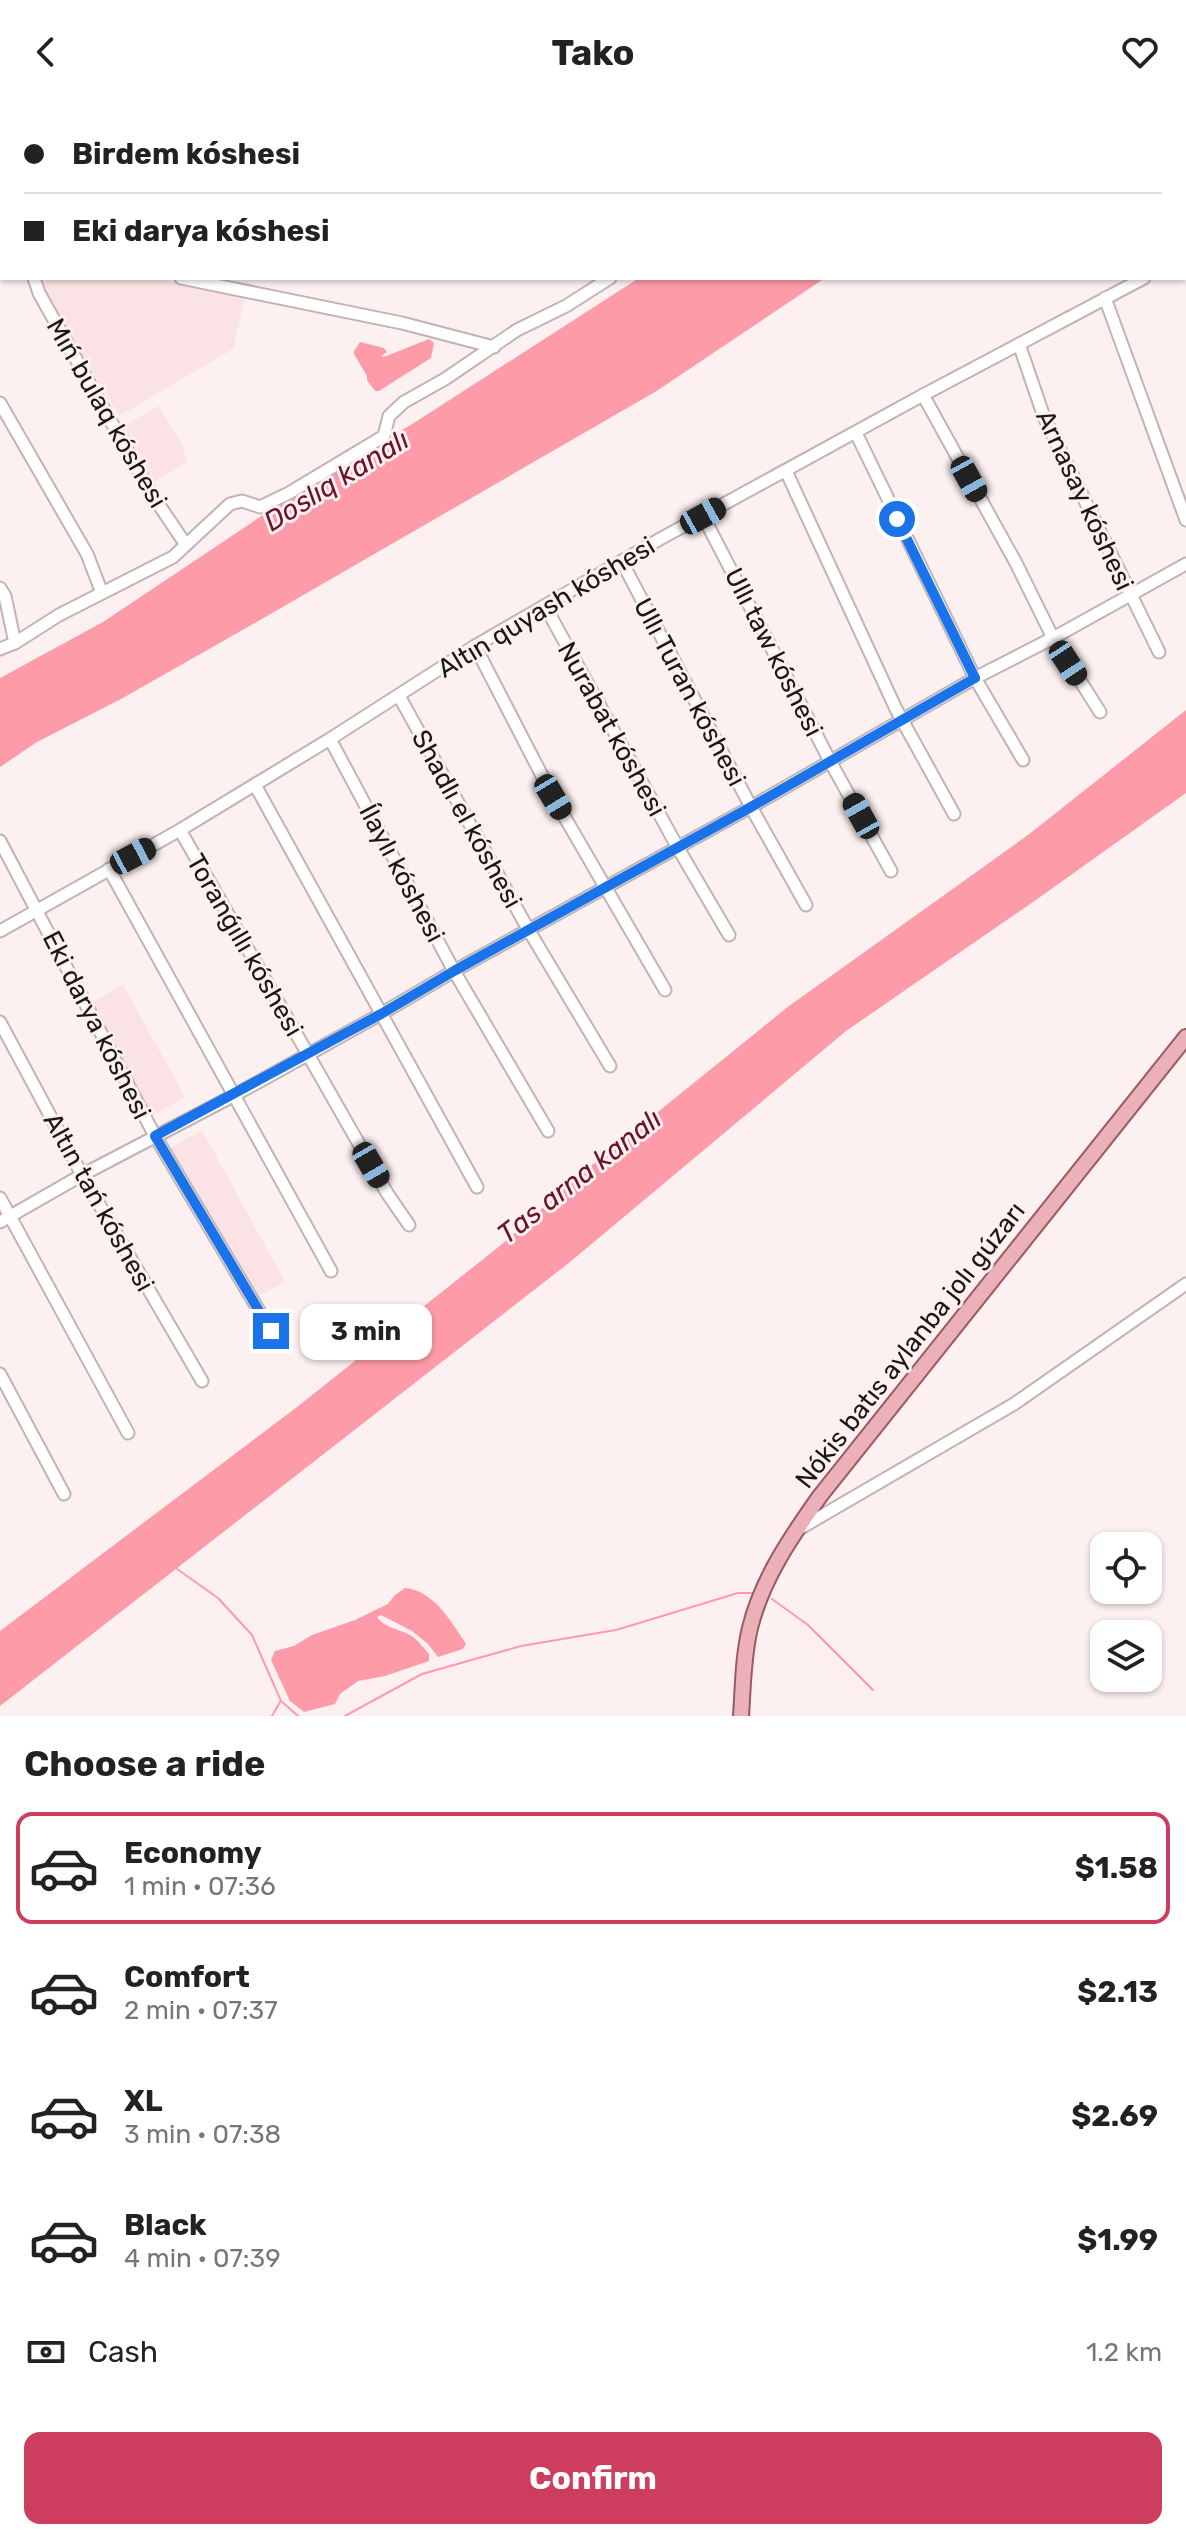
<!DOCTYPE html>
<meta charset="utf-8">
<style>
body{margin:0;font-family:Rubik,sans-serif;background:#f2f2f2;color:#222;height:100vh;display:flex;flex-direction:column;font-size:30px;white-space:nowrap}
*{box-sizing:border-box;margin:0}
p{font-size:26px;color:#767676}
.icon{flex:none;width:44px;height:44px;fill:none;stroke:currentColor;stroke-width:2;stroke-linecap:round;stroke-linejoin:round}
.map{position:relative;height:1612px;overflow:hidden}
.sheet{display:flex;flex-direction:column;background:#fff;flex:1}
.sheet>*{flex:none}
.top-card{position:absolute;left:0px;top:0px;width:1186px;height:176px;box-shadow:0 2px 6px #0004;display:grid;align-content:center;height:176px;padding:0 24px;background:#fff}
.buttons{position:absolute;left:1090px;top:1428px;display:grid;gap:16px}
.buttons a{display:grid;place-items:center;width:72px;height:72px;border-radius:16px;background:#fff;box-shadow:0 2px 6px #0004;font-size:40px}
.end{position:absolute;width:36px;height:36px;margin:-18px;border:10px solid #1a73e8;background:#fff;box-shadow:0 0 0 4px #fff}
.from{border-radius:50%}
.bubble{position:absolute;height:56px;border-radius:16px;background:#fff;box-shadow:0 2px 6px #0004;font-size:26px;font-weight:700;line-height:56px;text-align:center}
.car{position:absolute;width:24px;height:48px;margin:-24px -12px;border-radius:10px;box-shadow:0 0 6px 2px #0007;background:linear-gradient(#222 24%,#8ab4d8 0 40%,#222 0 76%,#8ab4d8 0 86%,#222 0)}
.top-card b{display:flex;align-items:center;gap:28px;height:76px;font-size:30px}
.top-card b+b{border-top:2px solid #e0e0e0}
.top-card i{width:20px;height:20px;background:#222}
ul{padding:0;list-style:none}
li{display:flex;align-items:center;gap:24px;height:112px;margin:0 16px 12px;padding:0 8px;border:4px solid transparent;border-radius:16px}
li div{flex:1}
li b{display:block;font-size:30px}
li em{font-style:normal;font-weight:700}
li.on{border-color:#cd3d5e}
li>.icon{width:72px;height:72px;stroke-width:1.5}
h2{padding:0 24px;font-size:36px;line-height:96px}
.pay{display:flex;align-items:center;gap:20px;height:88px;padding:0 24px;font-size:30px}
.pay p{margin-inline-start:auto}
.button{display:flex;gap:16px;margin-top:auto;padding:16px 24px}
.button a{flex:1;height:92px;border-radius:16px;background:#cd3d5e;color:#fff;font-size:32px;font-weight:700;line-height:92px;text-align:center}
header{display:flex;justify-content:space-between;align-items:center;height:104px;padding:0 24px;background:#fff;font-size:36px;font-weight:700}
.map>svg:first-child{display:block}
.built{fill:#fbe2e5}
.water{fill:#fe9ba9}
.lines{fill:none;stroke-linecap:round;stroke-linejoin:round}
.stream{stroke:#fe9ba9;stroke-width:2}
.minor-casing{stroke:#c2b3b4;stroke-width:15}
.major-casing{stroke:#9b5962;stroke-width:18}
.minor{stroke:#fff;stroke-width:11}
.major{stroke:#ecb0b9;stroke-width:14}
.route{stroke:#1a73e8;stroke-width:10}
.labels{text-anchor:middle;stroke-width:6;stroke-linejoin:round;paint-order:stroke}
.street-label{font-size:26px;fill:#1c1717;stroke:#fdf0f1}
.water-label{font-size:28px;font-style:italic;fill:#6a142a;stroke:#fdf0f1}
</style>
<header><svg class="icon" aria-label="back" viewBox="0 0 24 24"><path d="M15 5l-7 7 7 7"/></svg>Tako<svg class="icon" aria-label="heart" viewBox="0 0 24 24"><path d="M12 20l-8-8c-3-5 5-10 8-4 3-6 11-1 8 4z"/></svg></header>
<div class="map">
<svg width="1186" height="1612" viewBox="0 0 1186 1612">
<rect width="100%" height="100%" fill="#fdf0f1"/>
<g class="built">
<polygon points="47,174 152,174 245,193 233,245 119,312 44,185"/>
<polygon points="159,302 183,343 187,358 152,379 120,324"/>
<polygon points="123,881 185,993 152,1012 90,899"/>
<polygon points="202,1026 285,1178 256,1193 169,1044"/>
</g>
<g class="water">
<polygon points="639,174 825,174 655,288 246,524 121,595 37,638 0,663 0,574 103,518 266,409 417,317"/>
<polygon points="429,235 434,239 431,254 379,287 375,287 367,276 367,272 354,250 354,247 360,238 384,244 387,248 381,252 384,253"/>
<polygon points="1186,606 1186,689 1033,798 846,927 570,1158 0,1602 0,1527 297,1303 501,1141 581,1070 789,902 1028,731"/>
<path d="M 405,1484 C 434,1487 451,1517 466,1540 L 463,1545 L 438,1553 L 428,1540 L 412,1527 L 381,1511 L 377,1513 C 384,1524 400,1525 410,1531 C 418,1536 423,1543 429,1550 L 429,1557 L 385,1572 L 358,1577 L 340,1590 L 335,1600 L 304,1608 L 290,1597 L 271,1556 L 275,1547 L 294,1542 L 312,1531 L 355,1516 L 388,1500 L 395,1491 Z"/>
</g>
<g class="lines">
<g class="stream">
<polyline points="820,0 838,2"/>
<polyline points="177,1465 218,1494 252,1531 281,1597 298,1612"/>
<polyline points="772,1495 808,1521 873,1586"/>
<polyline points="272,1612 280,1598"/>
<polyline points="345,1612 422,1570 521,1542 616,1526 738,1489 752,1489"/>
</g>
<defs>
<g id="minor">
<polyline points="210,0 220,2"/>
<polyline points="631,0 640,2"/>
<polyline points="277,2 278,0"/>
<polyline points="579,2 580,0"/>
<polyline points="863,2 868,0"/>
<polyline points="0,46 2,46"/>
<polyline points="0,139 2,139"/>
<polyline points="1184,153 1186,152"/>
<polyline points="34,174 39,189 151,389 186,441"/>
<polyline points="181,174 402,219 494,243"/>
<polyline points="1105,194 1186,416"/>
<polyline points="1019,240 1044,313 1159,548"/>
<polyline points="923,291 1016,459 1053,534 1100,608"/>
<polyline points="0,299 87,450 102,489"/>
<polyline points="856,329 975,574 1023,656"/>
<polyline points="786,367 896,605 954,710"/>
<polyline points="703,412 830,657 891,767"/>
<polyline points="622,458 751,703 806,801"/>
<polyline points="0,484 5,492 15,539"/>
<polyline points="545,502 678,744 729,831"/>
<polyline points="475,542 553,693 665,886"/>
<polyline points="0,545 15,539 59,511 173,453 230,400 242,397 260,403 289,389 384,332 389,312 404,298 445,275 517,226 566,202 610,174"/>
<polyline points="399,592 528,825 610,962"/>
<polyline points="330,635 454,867 548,1027"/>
<polyline points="255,681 477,1083"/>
<polyline points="180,726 387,1089 409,1121"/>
<polyline points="0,737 155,1032 271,1227"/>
<polyline points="109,765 331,1167"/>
<polyline points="0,827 180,726 330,635 475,542 660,435 923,291 1144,174"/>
<polyline points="0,918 82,1071 202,1277"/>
<polyline points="0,1094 128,1329"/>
<polyline points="0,1118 82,1071 233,992 381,910 454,867 751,703 975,574 1053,534 1186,460"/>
<polyline points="0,1270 64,1390"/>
<polyline points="799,1425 1014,1300 1186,1180"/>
</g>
<path id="major" d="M 741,1612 C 743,1583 743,1553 750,1524 C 762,1475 791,1433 820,1392 L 1186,933"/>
</defs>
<use href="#minor" class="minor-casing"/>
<use href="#major" class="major-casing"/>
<use href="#minor" class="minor"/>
<use href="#major" class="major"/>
</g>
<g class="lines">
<polyline class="route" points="271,1227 155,1032 381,910 454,867 751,703 975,574 897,415"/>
</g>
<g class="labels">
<g class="street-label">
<text transform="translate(107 309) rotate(60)" y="9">Mıń bulaq kóshesi</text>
<text transform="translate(1085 396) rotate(65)" y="9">Arnasay kóshesi</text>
<text transform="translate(546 503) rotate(-31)" y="9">Altın quyash kóshesi</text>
<text transform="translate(774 548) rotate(63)" y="9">Ullı taw kóshesi</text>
<text transform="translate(690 588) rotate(62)" y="9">Ullı Turan kóshesi</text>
<text transform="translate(612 625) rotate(61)" y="9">Nurabat kóshesi</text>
<text transform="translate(467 715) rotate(61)" y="9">Shadlı el kóshesi</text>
<text transform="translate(402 769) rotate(62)" y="9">Ílaylı kóshesi</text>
<text transform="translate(245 841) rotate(60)" y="9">Toranǵıllı kóshesi</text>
<text transform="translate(97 921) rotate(63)" y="9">Eki darya kóshesi</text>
<text transform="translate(99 1098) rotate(61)" y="9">Altın tań kóshesi</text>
<text transform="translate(910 1241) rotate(-52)" y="9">Nókis batıs aylanba jolı gúzarı</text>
</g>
<g class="water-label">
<text transform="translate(336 376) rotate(-32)" y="10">Doslıq kanalı</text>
<text transform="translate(579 1072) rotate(-38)" y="10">Tas arna kanalı</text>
</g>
</g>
</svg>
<div class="buttons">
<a><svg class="icon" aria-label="locate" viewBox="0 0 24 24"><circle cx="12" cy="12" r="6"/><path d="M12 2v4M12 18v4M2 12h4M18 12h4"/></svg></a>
<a><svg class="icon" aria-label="layers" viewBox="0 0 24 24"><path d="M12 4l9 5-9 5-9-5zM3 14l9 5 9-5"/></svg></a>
</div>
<i class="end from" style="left:897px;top:415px"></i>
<i class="end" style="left:271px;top:1227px"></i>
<div class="bubble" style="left:300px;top:1200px;width:132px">3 min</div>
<i class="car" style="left:969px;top:375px;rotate:151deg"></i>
<i class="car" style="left:703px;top:412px;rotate:61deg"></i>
<i class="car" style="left:1068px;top:559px;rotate:147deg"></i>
<i class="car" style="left:553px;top:693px;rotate:149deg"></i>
<i class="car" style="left:861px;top:712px;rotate:331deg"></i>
<i class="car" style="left:133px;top:752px;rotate:62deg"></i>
<i class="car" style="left:371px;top:1061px;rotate:150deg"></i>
<div class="top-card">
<b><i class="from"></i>Birdem kóshesi</b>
<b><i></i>Eki darya kóshesi</b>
</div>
</div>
<section class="sheet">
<h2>Choose a ride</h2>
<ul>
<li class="on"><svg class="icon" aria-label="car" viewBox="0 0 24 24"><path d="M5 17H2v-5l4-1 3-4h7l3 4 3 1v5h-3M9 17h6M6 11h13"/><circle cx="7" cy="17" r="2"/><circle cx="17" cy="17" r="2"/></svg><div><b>Economy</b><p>1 min · 07:36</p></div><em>$1.58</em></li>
<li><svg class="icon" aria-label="car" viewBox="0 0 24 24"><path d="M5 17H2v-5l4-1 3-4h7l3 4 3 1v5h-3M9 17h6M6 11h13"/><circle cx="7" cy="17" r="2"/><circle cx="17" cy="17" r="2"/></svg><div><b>Comfort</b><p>2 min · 07:37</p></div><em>$2.13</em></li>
<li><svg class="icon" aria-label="car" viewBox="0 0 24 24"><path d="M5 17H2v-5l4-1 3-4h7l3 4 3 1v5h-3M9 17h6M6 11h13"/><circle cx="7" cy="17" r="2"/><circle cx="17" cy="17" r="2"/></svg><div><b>XL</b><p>3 min · 07:38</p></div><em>$2.69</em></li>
<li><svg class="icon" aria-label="car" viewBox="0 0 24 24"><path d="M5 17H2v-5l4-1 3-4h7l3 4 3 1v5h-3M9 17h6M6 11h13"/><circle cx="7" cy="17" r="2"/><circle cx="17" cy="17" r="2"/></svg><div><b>Black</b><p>4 min · 07:39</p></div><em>$1.99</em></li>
</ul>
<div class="pay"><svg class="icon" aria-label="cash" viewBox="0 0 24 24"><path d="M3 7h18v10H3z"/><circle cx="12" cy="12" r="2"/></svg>Cash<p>1.2 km</p></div>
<div class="button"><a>Confirm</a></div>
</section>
